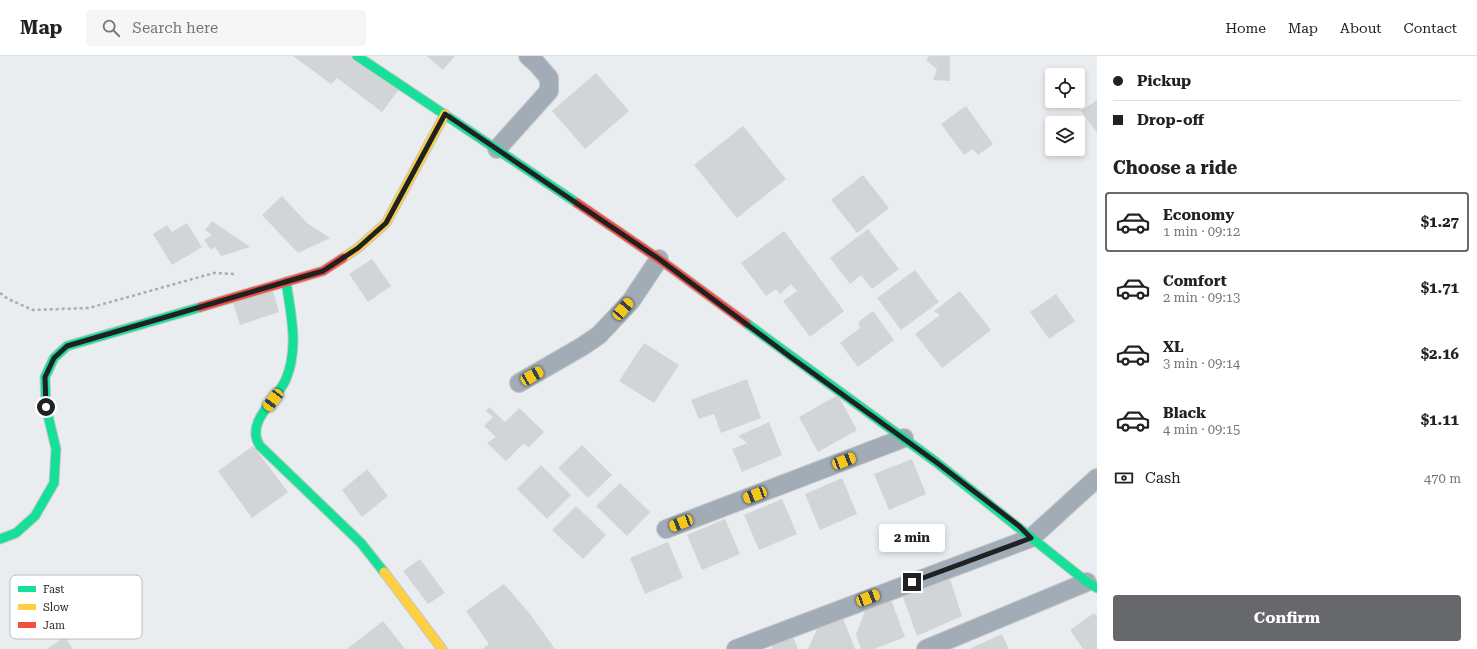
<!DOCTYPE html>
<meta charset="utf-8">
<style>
body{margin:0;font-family:"Roboto Serif",serif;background:#f6f6f6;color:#222;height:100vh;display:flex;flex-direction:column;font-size:15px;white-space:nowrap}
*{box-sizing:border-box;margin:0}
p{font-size:13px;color:#767676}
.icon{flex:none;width:22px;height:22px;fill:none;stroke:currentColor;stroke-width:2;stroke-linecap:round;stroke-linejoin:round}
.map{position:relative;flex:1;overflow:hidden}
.details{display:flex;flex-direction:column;background:#fff;width:380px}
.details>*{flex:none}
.top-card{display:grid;align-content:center;height:88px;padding:0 16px;background:#fff}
.controls{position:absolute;left:1045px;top:12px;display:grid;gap:8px}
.controls a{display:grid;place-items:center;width:40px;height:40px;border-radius:4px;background:#fff;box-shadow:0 2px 6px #0003;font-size:20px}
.end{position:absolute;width:18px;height:18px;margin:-9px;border:5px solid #1f2123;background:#fff;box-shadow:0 0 0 2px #fff}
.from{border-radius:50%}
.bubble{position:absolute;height:28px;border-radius:4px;background:#fff;box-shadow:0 2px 6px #0003;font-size:13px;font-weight:700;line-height:28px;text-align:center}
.car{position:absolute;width:12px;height:24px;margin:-12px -6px;border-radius:5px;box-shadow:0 0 3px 1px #0007;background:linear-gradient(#f5c518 24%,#345 0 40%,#f5c518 0 76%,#345 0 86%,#f5c518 0)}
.top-card b{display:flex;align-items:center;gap:14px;height:38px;font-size:15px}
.top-card b+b{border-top:1px solid #e0e0e0}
.top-card i{width:10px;height:10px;background:#222}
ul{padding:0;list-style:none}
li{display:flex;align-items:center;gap:12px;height:60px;margin:0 8px 6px;padding:0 8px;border:2px solid transparent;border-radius:4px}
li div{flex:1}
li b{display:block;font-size:15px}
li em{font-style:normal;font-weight:700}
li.current{border-color:#66686b}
li>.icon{width:36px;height:36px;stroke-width:1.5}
h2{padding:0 16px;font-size:18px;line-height:48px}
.pay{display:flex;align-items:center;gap:10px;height:44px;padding:0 16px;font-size:15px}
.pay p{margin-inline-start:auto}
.primary-button{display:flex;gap:8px;margin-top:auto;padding:8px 16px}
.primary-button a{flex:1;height:46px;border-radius:4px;background:#66686b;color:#fff;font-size:16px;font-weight:700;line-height:46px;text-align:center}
header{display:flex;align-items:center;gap:24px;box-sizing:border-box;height:56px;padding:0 20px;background:#fff;border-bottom:1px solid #e0e0e0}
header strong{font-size:19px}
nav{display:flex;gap:22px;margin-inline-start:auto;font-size:14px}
.search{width:280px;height:36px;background:#f6f6f6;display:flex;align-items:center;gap:10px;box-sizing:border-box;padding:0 14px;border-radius:4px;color:#767676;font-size:15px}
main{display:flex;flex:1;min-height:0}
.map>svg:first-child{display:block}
.building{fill:#d2d5d7}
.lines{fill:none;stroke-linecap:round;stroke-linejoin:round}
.street-casing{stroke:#c5c8ca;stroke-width:20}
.fast-casing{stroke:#c5c8ca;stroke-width:11}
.slow-casing{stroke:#c5c8ca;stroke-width:11}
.jam-casing{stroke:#c5c8ca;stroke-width:11}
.path{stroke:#a6adb4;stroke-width:2.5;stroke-dasharray:3 3;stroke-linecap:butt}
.street{stroke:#a1acb6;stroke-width:18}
.fast{stroke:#16e098;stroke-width:9}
.slow{stroke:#ffcf43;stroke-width:9}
.jam{stroke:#f24e42;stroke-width:9}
.route{stroke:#1f2123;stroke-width:5}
.key{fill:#fff;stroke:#bcbcbd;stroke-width:1}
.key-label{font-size:11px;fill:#1f2123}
</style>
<header>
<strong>Map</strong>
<div class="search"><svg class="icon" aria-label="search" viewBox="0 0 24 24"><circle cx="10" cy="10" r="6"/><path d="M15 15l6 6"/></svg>Search here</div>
<nav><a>Home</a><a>Map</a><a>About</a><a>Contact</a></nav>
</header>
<main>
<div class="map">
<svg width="1097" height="593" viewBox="0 0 1097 593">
<rect width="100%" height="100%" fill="#e9edf0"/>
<g class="building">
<polygon points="293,0 357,0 400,32 382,56 337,22 331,28"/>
<polygon points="427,0 455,0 443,14"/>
<polygon points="929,0 950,0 950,25 933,24 937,13 926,4"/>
<polygon points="596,17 629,55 585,93 552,55"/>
<polygon points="1097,44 1097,77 1081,55"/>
<polygon points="966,50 993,88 978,99 973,93 964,99 941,68"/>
<polygon points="743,70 786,123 737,162 694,109"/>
<polygon points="863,119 889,152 857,177 831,144"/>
<polygon points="282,140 307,167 330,182 298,197 262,159"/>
<polygon points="212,165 250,191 221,200 215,191 211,194 204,184 212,179 205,174"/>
<polygon points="187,167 202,191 172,209 153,178 167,169 172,176"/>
<polygon points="868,173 899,213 872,233 861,219 850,228 830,202"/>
<polygon points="784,175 844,255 810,281 783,245 797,235 791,228 780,238 776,233 766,240 741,207"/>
<polygon points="372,203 391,230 368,246 349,218"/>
<polygon points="915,214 939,246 901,274 877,242"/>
<polygon points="271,228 279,256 240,269 231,241"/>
<polygon points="960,235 991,274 942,312 915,278 940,259 934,255"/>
<polygon points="1056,238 1075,265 1049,283 1030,256"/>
<polygon points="873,255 894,284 858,311 840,287 860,272 858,266"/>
<polygon points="644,287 679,309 654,347 619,325"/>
<polygon points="747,323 761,362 721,377 714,358 699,363 691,344"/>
<polygon points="838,339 857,374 818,396 799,361"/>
<polygon points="489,351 505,366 519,352 544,376 529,391 523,388 506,405 487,387 496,381 484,370 493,361 486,355"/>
<polygon points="769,366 782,399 742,416 732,393 747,387 738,380"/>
<polygon points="582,389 612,419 588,442 558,412"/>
<polygon points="253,390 288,436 252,462 218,415"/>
<polygon points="912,403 926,438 889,454 874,418"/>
<polygon points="541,409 571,439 547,463 517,433"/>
<polygon points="367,413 388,440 362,461 342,434"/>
<polygon points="842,422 857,458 820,474 805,438"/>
<polygon points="620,427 650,456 627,480 596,450"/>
<polygon points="782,443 797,478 759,494 744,459"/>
<polygon points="576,450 606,479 583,503 552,474"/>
<polygon points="725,463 740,498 702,514 687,479"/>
<polygon points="668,486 683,522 645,538 630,502"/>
<polygon points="420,503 445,537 428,548 403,515"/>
<polygon points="949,520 962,560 917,580 902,538"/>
<polygon points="504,528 530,558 555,593 482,593 489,588 466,555"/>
<polygon points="890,541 905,581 874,593 861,593 856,578 867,550"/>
<polygon points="1094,557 1097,560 1097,593 1083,593 1070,574"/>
<polygon points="843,562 855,593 808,593 819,569"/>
<polygon points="383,565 405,593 347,593"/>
<polygon points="1002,578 1009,593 969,593"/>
<polygon points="65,581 73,593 47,593"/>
<polygon points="793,581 798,593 771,593 773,589"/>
</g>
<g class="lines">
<defs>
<g id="street">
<polyline points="497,93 549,35 549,22 537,8 528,0"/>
<polyline points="519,327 583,290 599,279 631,245 659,203"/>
<polyline points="666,473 904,382"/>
<polyline points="736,593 1031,482 1097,422"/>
<polyline points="926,593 1087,526"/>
</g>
<g id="fast">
<polyline points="357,0 577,147"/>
<path d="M 286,226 C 291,258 299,292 286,323 C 278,343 244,366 260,390 L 361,487 L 384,516"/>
<polyline points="746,267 936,406 1087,526 1097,532"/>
<polyline points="0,483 16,477 35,460 54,427 56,393 46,351 45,321 54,302 67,290 201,251"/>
</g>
<g id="slow">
<polyline points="343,202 358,192 386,167 445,58"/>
<polyline points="384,516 442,593"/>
</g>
<g id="jam">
<polyline points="577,147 659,203 746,267"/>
<polyline points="201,251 323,215 343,202"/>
</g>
</defs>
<use href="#street" class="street-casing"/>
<use href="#fast" class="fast-casing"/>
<use href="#slow" class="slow-casing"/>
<use href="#jam" class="jam-casing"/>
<polyline class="path" points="0,237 8,243 33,254 89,252 214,217 235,218"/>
<use href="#street" class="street"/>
<use href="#fast" class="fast"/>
<use href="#slow" class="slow"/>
<use href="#jam" class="jam"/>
</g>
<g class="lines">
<polyline class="route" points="46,351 45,321 54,302 67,290 323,215 358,192 386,167 445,58 659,203 792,302 936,406 1019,470 1031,482 912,526"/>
</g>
<rect x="10" y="519" width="132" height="64" rx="6" class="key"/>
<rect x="18" y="530" width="18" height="6" fill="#16e098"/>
<rect x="18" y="548" width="18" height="6" fill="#ffcf43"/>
<rect x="18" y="566" width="18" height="6" fill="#f24e42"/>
<g class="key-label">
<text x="43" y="537">Fast</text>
<text x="43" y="555">Slow</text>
<text x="43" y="573">Jam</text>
</g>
</svg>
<div class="controls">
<a><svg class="icon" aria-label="locate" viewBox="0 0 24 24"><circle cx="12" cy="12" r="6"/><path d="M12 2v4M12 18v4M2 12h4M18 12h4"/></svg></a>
<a><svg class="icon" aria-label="layers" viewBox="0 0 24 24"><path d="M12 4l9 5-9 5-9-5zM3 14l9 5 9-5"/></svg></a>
</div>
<i class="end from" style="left:46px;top:351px"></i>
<i class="end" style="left:912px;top:526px"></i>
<div class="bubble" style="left:879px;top:468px;width:66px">2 min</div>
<i class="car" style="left:623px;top:253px;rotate:41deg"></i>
<i class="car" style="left:532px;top:320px;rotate:60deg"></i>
<i class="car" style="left:273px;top:344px;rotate:217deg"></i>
<i class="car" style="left:844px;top:405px;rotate:69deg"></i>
<i class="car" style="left:755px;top:439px;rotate:249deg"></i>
<i class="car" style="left:681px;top:467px;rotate:249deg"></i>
<i class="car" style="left:868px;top:542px;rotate:69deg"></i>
</div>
<section class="details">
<div class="top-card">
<b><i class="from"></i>Pickup</b>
<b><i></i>Drop-off</b>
</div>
<h2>Choose a ride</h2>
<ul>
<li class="current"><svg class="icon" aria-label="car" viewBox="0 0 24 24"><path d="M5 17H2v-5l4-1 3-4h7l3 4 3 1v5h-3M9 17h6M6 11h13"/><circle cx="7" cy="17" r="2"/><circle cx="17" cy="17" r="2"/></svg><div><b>Economy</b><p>1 min · 09:12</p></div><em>$1.27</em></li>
<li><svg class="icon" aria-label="car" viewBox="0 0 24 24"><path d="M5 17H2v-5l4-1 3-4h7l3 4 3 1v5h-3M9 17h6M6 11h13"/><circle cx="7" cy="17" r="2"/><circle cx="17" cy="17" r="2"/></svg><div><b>Comfort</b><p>2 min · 09:13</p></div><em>$1.71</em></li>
<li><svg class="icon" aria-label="car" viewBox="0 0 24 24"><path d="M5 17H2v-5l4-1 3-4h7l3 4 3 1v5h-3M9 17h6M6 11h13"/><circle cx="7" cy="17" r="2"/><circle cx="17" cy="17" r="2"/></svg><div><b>XL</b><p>3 min · 09:14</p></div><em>$2.16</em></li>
<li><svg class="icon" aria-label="car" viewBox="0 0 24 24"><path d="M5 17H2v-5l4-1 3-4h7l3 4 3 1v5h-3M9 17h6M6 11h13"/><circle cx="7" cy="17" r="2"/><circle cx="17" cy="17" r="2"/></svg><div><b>Black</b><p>4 min · 09:15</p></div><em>$1.11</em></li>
</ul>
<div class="pay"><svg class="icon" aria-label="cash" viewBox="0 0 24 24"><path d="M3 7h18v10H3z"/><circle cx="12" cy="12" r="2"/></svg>Cash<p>470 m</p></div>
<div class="primary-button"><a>Confirm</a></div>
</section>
</main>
